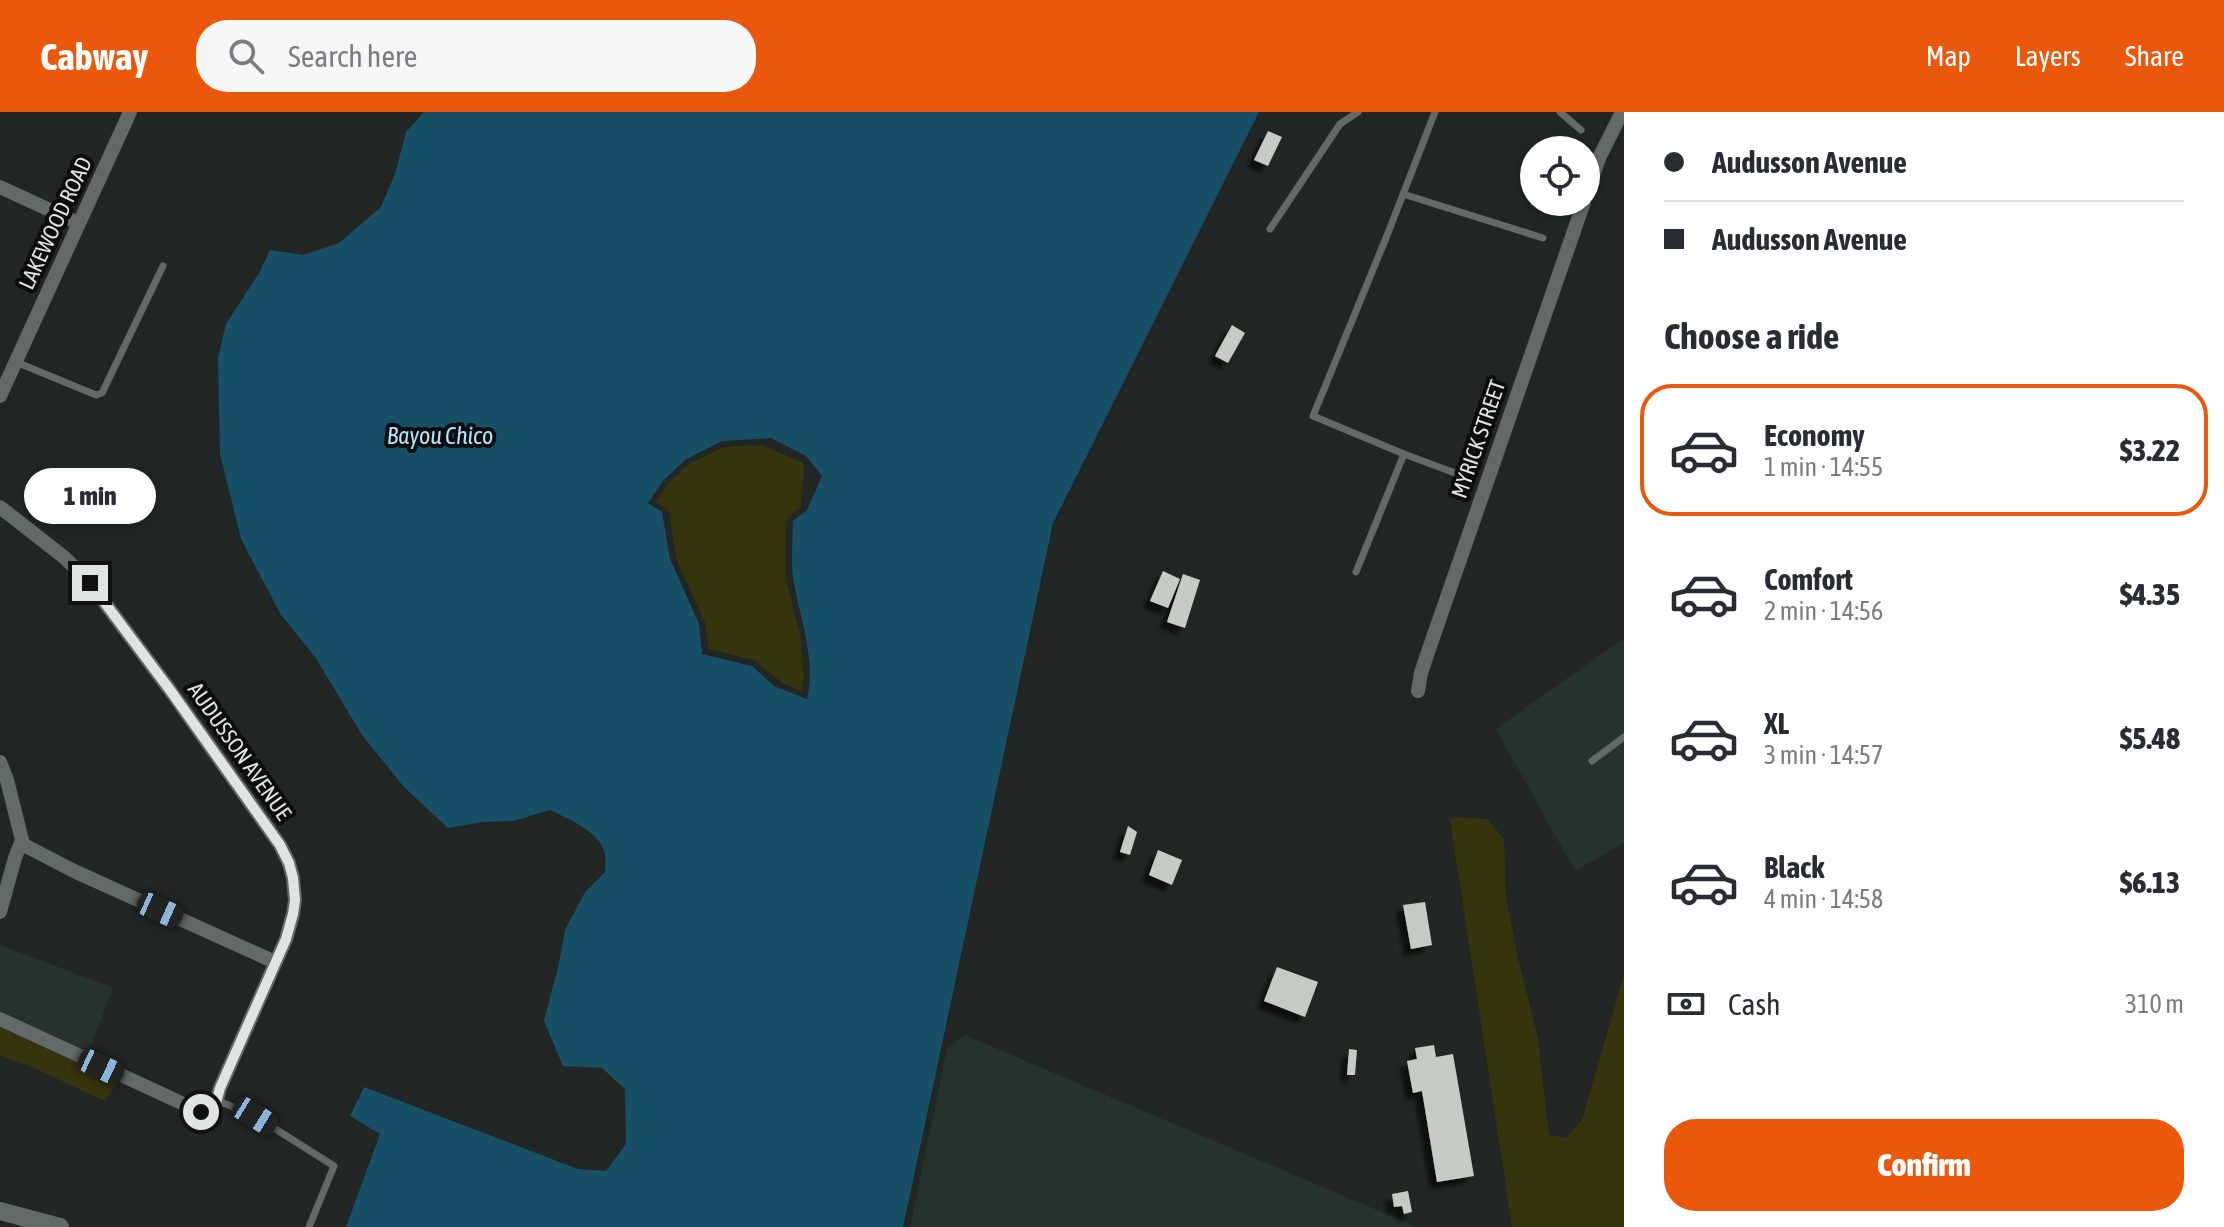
<!DOCTYPE html>
<meta charset="utf-8">
<style>
body{margin:0;font-family:"Asap Condensed",sans-serif;background:#f7f7f7;color:#2b2b33;height:100vh;display:flex;flex-direction:column;font-size:30px;white-space:nowrap}
*{box-sizing:border-box;margin:0}
p{font-size:26px;color:#7c7c81}
.icon{flex:none;width:44px;height:44px;fill:none;stroke:currentColor;stroke-width:2;stroke-linecap:round;stroke-linejoin:round}
.map{position:relative;flex:1;overflow:hidden}
.drawer{display:flex;flex-direction:column;background:#fff;width:600px}
.drawer>*{flex:none}
.top-card{display:grid;align-content:center;height:176px;padding:0 40px;background:#fff}
.tools{position:absolute;left:1520px;top:24px;display:grid;gap:16px}
.tools a{display:grid;place-items:center;width:80px;height:80px;border-radius:50%;background:#fff;box-shadow:0 2px 6px #0004;font-size:40px}
.end{position:absolute;width:36px;height:36px;margin:-18px;border:10px solid #e0e4e2;background:#111;box-shadow:0 0 0 4px #111}
.from{border-radius:50%}
.bubble{position:absolute;height:56px;border-radius:28px;background:#fff;box-shadow:0 2px 6px #0004;font-size:26px;font-weight:800;line-height:56px;text-align:center}
.car{position:absolute;width:24px;height:48px;margin:-24px -12px;border-radius:10px;box-shadow:0 0 6px 2px #0007;background:linear-gradient(#222 24%,#8ab4d8 0 40%,#222 0 76%,#8ab4d8 0 86%,#222 0)}
.top-card b{display:flex;align-items:center;gap:28px;height:76px;font-size:30px}
.top-card b+b{border-top:2px solid #e1e1e2}
.top-card i{width:20px;height:20px;background:#2b2b33}
ul{padding:0;list-style:none}
li{display:flex;align-items:center;gap:24px;height:132px;margin:0 16px 12px;padding:0 24px;border:4px solid transparent;border-radius:32px}
li div{flex:1}
li b{display:block;font-size:30px}
li em{font-style:normal;font-weight:800}
li.active{border-color:#ea580c}
li>.icon{width:72px;height:72px;stroke-width:1.5}
h2{padding:0 40px;font-size:36px;line-height:96px}
.pay{display:flex;align-items:center;gap:20px;height:88px;padding:0 40px;font-size:30px}
.pay p{margin-inline-start:auto}
.primary-button{display:flex;gap:16px;margin-top:auto;padding:16px 40px}
.primary-button a{flex:1;height:92px;border-radius:32px;background:#ea580c;color:#fff;font-size:32px;font-weight:800;line-height:92px;text-align:center}
header{display:flex;align-items:center;gap:48px;box-sizing:border-box;height:112px;padding:0 40px;background:#ea580c;color:#fff}
header strong{font-size:38px}
nav{display:flex;gap:44px;margin-inline-start:auto;font-size:28px}
.search{width:560px;height:72px;background:#f7f7f7;display:flex;align-items:center;gap:20px;box-sizing:border-box;padding:0 28px;border-radius:32px;color:#7c7c81;font-size:30px}
main{display:flex;flex:1;min-height:0}
.map>svg:first-child{display:block}
.built{fill:#26322d}
.green{fill:#36340d}
.water{fill:#174f66;fill-rule:evenodd}
.building{fill:#c7cbc5;filter:url(#shadow)}
.lines{fill:none;stroke-linecap:round;stroke-linejoin:round}
.service{stroke:#636966;stroke-width:7}
.minor{stroke:#636966;stroke-width:14}
.secondary{stroke:#636966;stroke-width:18}
.route{stroke:#e0e4e2;stroke-width:10}
.labels{text-anchor:middle;stroke-width:8;stroke-linejoin:round;paint-order:stroke}
.street-label{font-size:22px;fill:#e0e4e2;stroke:#0c0e0d}
.water-label{font-size:24px;font-style:italic;fill:#b6e4fb;stroke:#0c0e0d}
</style>
<header>
<strong>Cabway</strong>
<div class="search"><svg class="icon" aria-label="search" viewBox="0 0 24 24"><circle cx="10" cy="10" r="6"/><path d="M15 15l6 6"/></svg>Search here</div>
<nav><a>Map</a><a>Layers</a><a>Share</a></nav>
</header>
<main>
<div class="map">
<svg width="1624" height="1115" viewBox="0 0 1624 1115">
<defs>
<filter id="shadow"><feDropShadow dx="-7" dy="7" stdDeviation="2" flood-color="#0009"/></filter>
</defs>
<rect width="100%" height="100%" fill="#212624"/>
<g class="built">
<polygon points="1624,526 1624,731 1575,759 1496,617"/>
<polygon points="0,833 113,876 88,941 0,899"/>
<polygon points="965,923 1035,953 1417,1115 910,1115 947,937"/>
</g>
<g class="green">
<polygon points="762,333 803,351 804,360 801,395 789,405 786,410 786,469 800,523 804,566 802,579 784,572 754,548 709,537 705,510 676,446 669,398 656,390 668,372 689,352 724,335"/>
<polygon points="1455,705 1487,707 1504,727 1506,784 1518,847 1538,927 1549,1023 1566,1026 1582,1008 1624,863 1624,1115 1512,1115 1450,707"/>
<polygon points="0,915 118,970 105,989 34,956 0,943"/>
</g>
<path class="water" d="M 424,0 L 1259,0 L 1053,411 L 903,1115 L 346,1115 L 380,1022 L 350,1004 L 364,975 L 578,1057 L 606,1059 L 626,1032 L 625,977 L 602,956 L 563,954 L 544,909 L 558,856 L 565,818 L 585,780 L 605,760 C 605,754 606,746 605,741 C 600,720 567,706 550,698 L 513,709 L 483,710 L 448,716 L 404,675 L 362,623 L 316,546 L 281,503 L 241,427 L 220,342 L 218,246 L 226,212 L 259,161 L 270,138 L 303,143 L 339,131 L 381,95 L 395,62 L 406,20 ZM 771,326 L 806,344 L 822,364 L 807,398 L 793,409 C 793,429 790,452 794,471 C 801,510 816,548 807,587 L 774,574 L 752,554 L 702,542 L 699,512 L 670,447 L 662,400 L 648,391 L 663,369 L 685,348 L 722,329 Z"/>
<g class="building">
<polygon points="1268,19 1282,25 1268,54 1254,48"/>
<polygon points="1232,213 1245,221 1228,251 1215,244"/>
<polygon points="1163,459 1180,467 1168,496 1150,489"/>
<polygon points="1183,462 1200,468 1185,516 1167,510"/>
<polygon points="1128,714 1137,720 1130,743 1120,740"/>
<polygon points="1158,738 1182,748 1172,773 1149,763"/>
<polygon points="1425,790 1432,833 1411,837 1403,793"/>
<polygon points="1277,855 1318,870 1305,905 1264,889"/>
<polygon points="1434,933 1436,945 1453,942 1474,1064 1437,1070 1422,979 1413,981 1407,949 1417,947 1415,936"/>
<polygon points="1349,937 1357,938 1355,963 1347,963"/>
<polygon points="1408,1079 1412,1100 1404,1102 1402,1094 1394,1095 1392,1082"/>
</g>
<g class="lines">
<g class="service">
<polyline points="1560,0 1581,18"/>
<polyline points="1403,82 1543,126"/>
<polyline points="1270,117 1340,12 1358,0"/>
<polyline points="16,250 96,283 102,281 163,154"/>
<polyline points="1404,342 1455,361"/>
<polyline points="1356,460 1404,342 1313,304 1388,121 1435,0"/>
<polyline points="1592,649 1624,625"/>
<polyline points="216,988 255,1004 334,1054 309,1115"/>
</g>
<g class="minor">
<polyline points="0,75 78,111"/>
<polyline points="1586,83 1600,44 1622,0"/>
<polyline points="0,284 130,0"/>
<polyline points="0,395 65,446 90,471 170,578 280,733 289,751 293,766 295,788 293,802 286,827 220,976 214,998 209,1001 201,1000 0,907"/>
<polyline points="1418,579 1421,561 1428,540 1584,90"/>
<polyline points="0,650 7,668 22,728 15,746 0,800"/>
<polyline points="22,732 74,759 275,850"/>
</g>
<polyline class="secondary" points="0,1099 60,1115"/>
</g>
<g class="lines">
<polyline class="route" points="90,471 170,578 280,733 289,751 293,766 295,788 293,802 286,827 220,976 214,998 209,1001 201,1000"/>
</g>
<g class="labels">
<g class="street-label">
<text transform="translate(55 111) rotate(-65)" y="8">LAKEWOOD ROAD</text>
<text transform="translate(1478 327) rotate(-71)" y="8">MYRICK STREET</text>
<text transform="translate(240 639) rotate(55)" y="8">AUDUSSON AVENUE</text>
</g>
<g class="water-label">
<text x="440" y="332">Bayou Chico</text>
</g>
</g>
</svg>
<div class="tools">
<a><svg class="icon" aria-label="locate" viewBox="0 0 24 24"><circle cx="12" cy="12" r="6"/><path d="M12 2v4M12 18v4M2 12h4M18 12h4"/></svg></a>
</div>
<i class="end from" style="left:201px;top:1000px"></i>
<i class="end" style="left:90px;top:471px"></i>
<div class="bubble" style="left:24px;top:356px;width:132px">1 min</div>
<i class="car" style="left:160px;top:798px;rotate:114deg"></i>
<i class="car" style="left:101px;top:955px;rotate:115deg"></i>
<i class="car" style="left:255px;top:1004px;rotate:122deg"></i>
</div>
<section class="drawer">
<div class="top-card">
<b><i class="from"></i>Audusson Avenue</b>
<b><i></i>Audusson Avenue</b>
</div>
<h2>Choose a ride</h2>
<ul>
<li class="active"><svg class="icon" aria-label="car" viewBox="0 0 24 24"><path d="M5 17H2v-5l4-1 3-4h7l3 4 3 1v5h-3M9 17h6M6 11h13"/><circle cx="7" cy="17" r="2"/><circle cx="17" cy="17" r="2"/></svg><div><b>Economy</b><p>1 min · 14:55</p></div><em>$3.22</em></li>
<li><svg class="icon" aria-label="car" viewBox="0 0 24 24"><path d="M5 17H2v-5l4-1 3-4h7l3 4 3 1v5h-3M9 17h6M6 11h13"/><circle cx="7" cy="17" r="2"/><circle cx="17" cy="17" r="2"/></svg><div><b>Comfort</b><p>2 min · 14:56</p></div><em>$4.35</em></li>
<li><svg class="icon" aria-label="car" viewBox="0 0 24 24"><path d="M5 17H2v-5l4-1 3-4h7l3 4 3 1v5h-3M9 17h6M6 11h13"/><circle cx="7" cy="17" r="2"/><circle cx="17" cy="17" r="2"/></svg><div><b>XL</b><p>3 min · 14:57</p></div><em>$5.48</em></li>
<li><svg class="icon" aria-label="car" viewBox="0 0 24 24"><path d="M5 17H2v-5l4-1 3-4h7l3 4 3 1v5h-3M9 17h6M6 11h13"/><circle cx="7" cy="17" r="2"/><circle cx="17" cy="17" r="2"/></svg><div><b>Black</b><p>4 min · 14:58</p></div><em>$6.13</em></li>
</ul>
<div class="pay"><svg class="icon" aria-label="cash" viewBox="0 0 24 24"><path d="M3 7h18v10H3z"/><circle cx="12" cy="12" r="2"/></svg>Cash<p>310 m</p></div>
<div class="primary-button"><a>Confirm</a></div>
</section>
</main>
